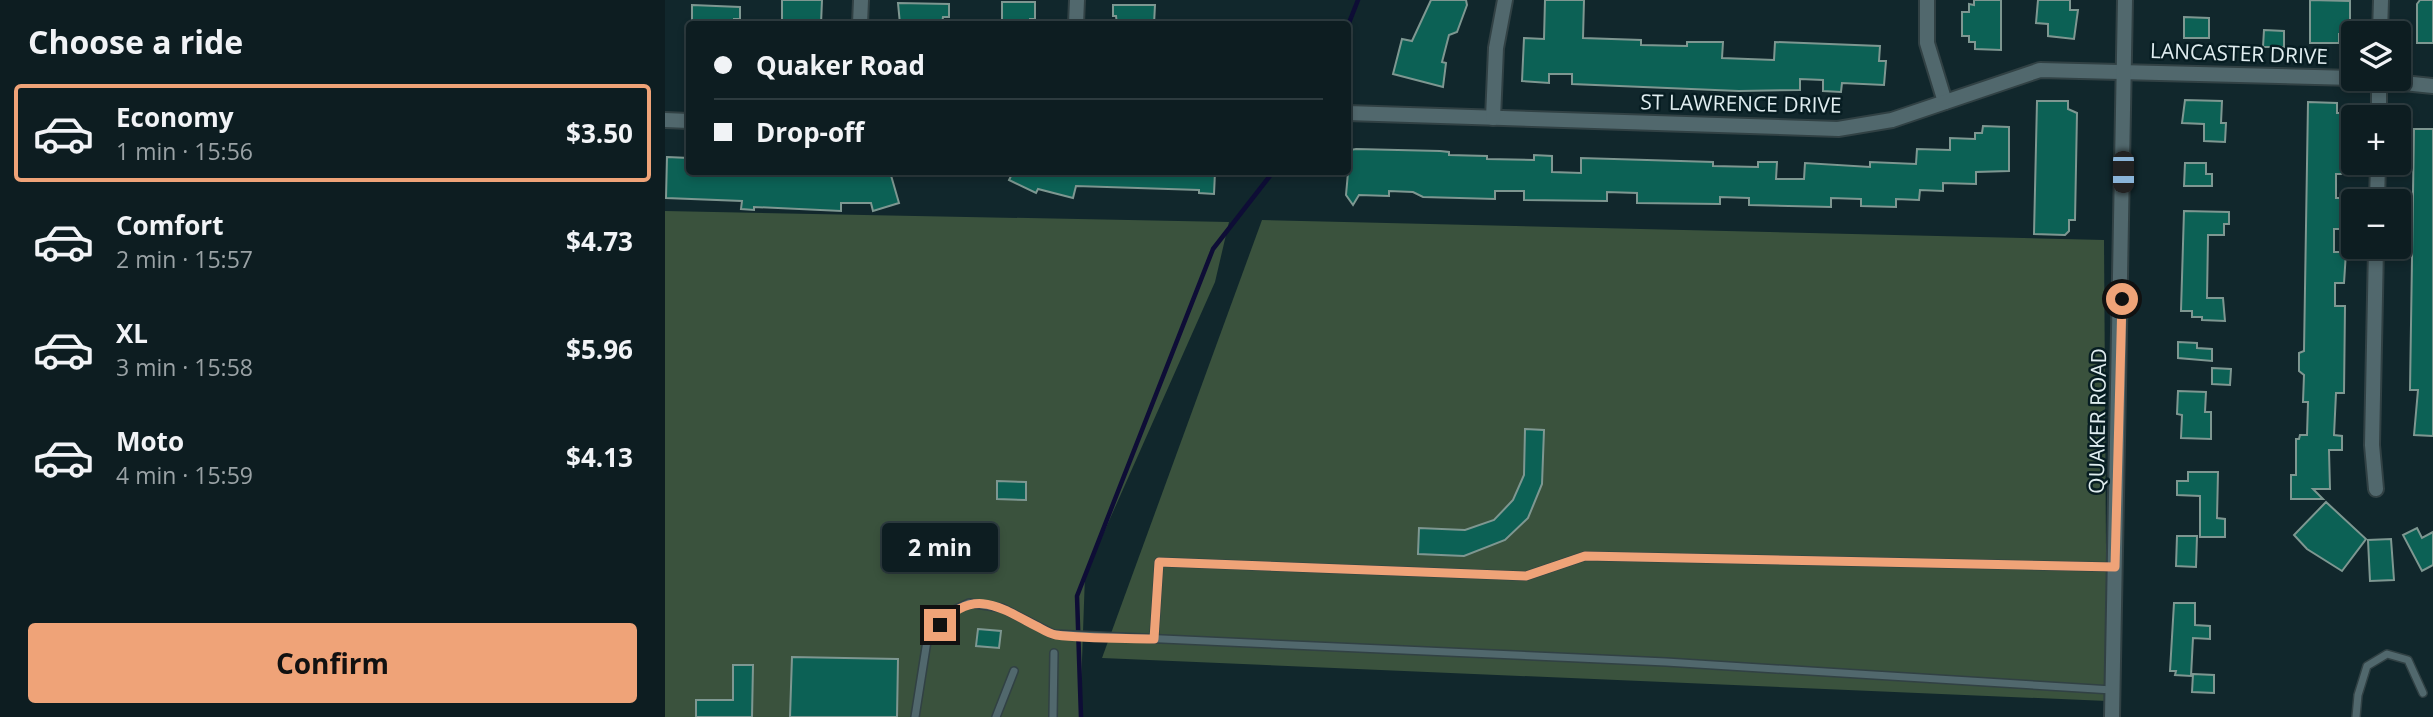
<!DOCTYPE html>
<meta charset="utf-8">
<style>
body{margin:0;font-family:"Open Sans",sans-serif;background:#16262a;color:#f1f3f6;height:100vh;display:flex;flex-direction:column;font-size:26px;white-space:nowrap}
*{box-sizing:border-box;margin:0}
p{font-size:23px;color:#9aa2a5}
.icon{flex:none;width:38px;height:38px;fill:none;stroke:currentColor;stroke-width:2;stroke-linecap:round;stroke-linejoin:round}
.map{position:relative;flex:1;overflow:hidden}
.panel{display:flex;flex-direction:column;background:#0d1d21;width:665px}
.panel>*{flex:none}
.guide{position:absolute;left:21px;top:21px;width:665px;height:154px;border-radius:7px;box-shadow:0 4px 10px #0003,0 0 0 2px #2d3b3f;display:grid;align-content:center;height:154px;padding:0 28px;background:#0d1d21}
.controls{position:absolute;left:1676px;top:21px;display:grid;gap:14px}
.controls a{display:grid;place-items:center;width:70px;height:70px;border-radius:7px;background:#0d1d21;box-shadow:0 4px 10px #0003,0 0 0 2px #2d3b3f;font-size:35px}
.end{position:absolute;width:32px;height:32px;margin:-16px;border:9px solid #efa378;background:#111;box-shadow:0 0 0 4px #111}
.from{border-radius:50%}
.bubble{position:absolute;height:49px;border-radius:7px;background:#0d1d21;box-shadow:0 4px 10px #0003,0 0 0 2px #2d3b3f;font-size:23px;font-weight:700;line-height:49px;text-align:center}
.car{position:absolute;width:21px;height:42px;margin:-21px -10px;border-radius:9px;box-shadow:0 0 5px 2px #0007;background:linear-gradient(#222 24%,#8ab4d8 0 40%,#222 0 76%,#8ab4d8 0 86%,#222 0)}
.guide b{display:flex;align-items:center;gap:24px;height:66px;font-size:26px}
.guide b+b{border-top:2px solid #2d3b3f}
.guide i{width:18px;height:18px;background:#f1f3f6}
ul{padding:0;list-style:none}
li{display:flex;align-items:center;gap:21px;height:98px;margin:0 14px 10px;padding:0 14px;border:4px solid transparent;border-radius:7px}
li div{flex:1}
li b{display:block;font-size:26px}
li em{font-style:normal;font-weight:700}
li.on{border-color:#efa378}
li>.icon{width:63px;height:63px;stroke-width:1.5}
h2{padding:0 28px;font-size:32px;line-height:84px}
.cta{display:flex;gap:14px;margin-top:auto;padding:14px 28px}
.cta a{flex:1;height:80px;border-radius:7px;background:#efa378;color:#111;font-size:28px;font-weight:700;line-height:80px;text-align:center}
main{display:flex;flex:1;min-height:0}
.map>svg:first-child{display:block}
.green{fill:#3a523d}
.lines{fill:none;stroke-linecap:round;stroke-linejoin:round}
.stream{stroke:#0e0d36;stroke-width:4.5}
.building{fill:#0c6155;stroke:#7e9791;stroke-width:2}
.service-casing{stroke:#314144;stroke-width:10}
.minor-casing{stroke:#314144;stroke-width:18}
.service{stroke:#51686d;stroke-width:7}
.minor{stroke:#51686d;stroke-width:14}
.route{stroke:#efa378;stroke-width:9}
.labels{text-anchor:middle;stroke-width:5;stroke-linejoin:round;paint-order:stroke}
.street-label{font-size:21px;fill:#e0edf0;stroke:#071d22}
</style>
<main>
<section class="panel">
<h2>Choose a ride</h2>
<ul>
<li class="on"><svg class="icon" aria-label="car" viewBox="0 0 24 24"><path d="M5 17H2v-5l4-1 3-4h7l3 4 3 1v5h-3M9 17h6M6 11h13"/><circle cx="7" cy="17" r="2"/><circle cx="17" cy="17" r="2"/></svg><div><b>Economy</b><p>1 min · 15:56</p></div><em>$3.50</em></li>
<li><svg class="icon" aria-label="car" viewBox="0 0 24 24"><path d="M5 17H2v-5l4-1 3-4h7l3 4 3 1v5h-3M9 17h6M6 11h13"/><circle cx="7" cy="17" r="2"/><circle cx="17" cy="17" r="2"/></svg><div><b>Comfort</b><p>2 min · 15:57</p></div><em>$4.73</em></li>
<li><svg class="icon" aria-label="car" viewBox="0 0 24 24"><path d="M5 17H2v-5l4-1 3-4h7l3 4 3 1v5h-3M9 17h6M6 11h13"/><circle cx="7" cy="17" r="2"/><circle cx="17" cy="17" r="2"/></svg><div><b>XL</b><p>3 min · 15:58</p></div><em>$5.96</em></li>
<li><svg class="icon" aria-label="car" viewBox="0 0 24 24"><path d="M5 17H2v-5l4-1 3-4h7l3 4 3 1v5h-3M9 17h6M6 11h13"/><circle cx="7" cy="17" r="2"/><circle cx="17" cy="17" r="2"/></svg><div><b>Moto</b><p>4 min · 15:59</p></div><em>$4.13</em></li>
</ul>
<div class="cta"><a>Confirm</a></div>
</section>
<div class="map">
<svg width="1768" height="717" viewBox="0 0 1768 717">
<rect width="100%" height="100%" fill="#11272c"/>
<g class="green">
<polygon points="0,211 564,222 550,282 420,575 415,717 0,717"/>
<polygon points="597,220 1439,240 1442,701 437,658"/>
</g>
<g class="lines">
<g class="stream">
<polyline points="682,28 693,0"/>
<polyline points="416,717 412,596 548,249 608,172"/>
</g>
</g>
<g class="building">
<polygon points="117,0 157,0 156,24 117,24"/>
<polygon points="766,0 801,0 802,5 792,32 784,35 777,62 781,63 778,87 728,74 737,39 747,41"/>
<polygon points="880,0 919,0 918,38 976,40 976,45 1022,46 1022,42 1058,42 1057,58 1109,60 1110,42 1215,46 1214,61 1221,61 1219,85 1177,83 1176,92 1158,91 1158,80 1135,79 1135,90 1074,91 907,84 907,74 884,74 884,83 857,81 859,38 879,39"/>
<polygon points="1309,0 1336,0 1336,50 1310,49 1310,42 1304,42 1304,36 1297,36 1297,12 1304,12 1304,4 1309,5"/>
<polygon points="1373,0 1405,0 1405,10 1413,10 1409,39 1383,36 1383,24 1371,23"/>
<polygon points="1645,0 1685,1 1685,34 1674,34 1674,43 1645,43"/>
<polygon points="1755,0 1768,0 1768,43 1752,43 1752,4"/>
<polygon points="337,2 370,2 370,19 365,19 365,24 337,24"/>
<polygon points="233,3 284,4 284,17 278,17 277,24 235,24"/>
<polygon points="27,5 75,7 75,19 69,19 69,24 27,24"/>
<polygon points="448,5 490,5 489,24 452,24 451,16 448,16"/>
<polygon points="1519,17 1544,18 1544,38 1519,38"/>
<polygon points="1599,30 1619,31 1619,47 1598,47"/>
<polygon points="1520,100 1557,101 1556,123 1561,123 1560,142 1539,141 1539,124 1517,123"/>
<polygon points="1372,101 1403,101 1403,109 1412,113 1410,220 1404,220 1404,231 1400,235 1369,234"/>
<polygon points="1643,102 1672,103 1672,113 1682,113 1684,134 1680,174 1671,174 1671,198 1682,198 1682,212 1677,212 1677,229 1669,229 1669,252 1681,252 1679,283 1670,283 1670,306 1680,306 1679,393 1671,393 1669,435 1677,436 1677,450 1664,450 1665,489 1648,489 1658,499 1626,499 1626,475 1631,475 1631,439 1634,439 1635,435 1642,435 1643,402 1638,402 1639,375 1634,371 1634,353 1639,351"/>
<polygon points="1318,126 1344,127 1344,171 1311,172 1311,184 1278,183 1278,191 1255,190 1254,200 1231,199 1231,207 1196,206 1196,199 1166,198 1166,207 1084,205 1084,198 1055,197 1055,204 972,203 972,193 942,192 942,201 859,200 859,191 830,191 830,199 758,197 748,192 724,191 724,196 694,195 688,205 681,195 685,150 691,149 775,151 784,152 784,155 822,156 822,159 869,160 869,155 887,156 887,172 916,173 916,158 1048,162 1048,166 1093,167 1093,162 1112,162 1111,179 1139,179 1140,163 1205,167 1205,162 1251,164 1252,149 1285,150 1285,138 1310,139 1310,133 1317,133"/>
<polygon points="1749,129 1768,129 1768,436 1749,435 1753,390 1745,390"/>
<polygon points="2,157 24,158 24,172 225,172 234,203 208,211 206,203 176,203 176,211 89,207 89,210 76,209 77,201 1,198"/>
<polygon points="1520,163 1541,163 1541,174 1547,174 1547,186 1519,186"/>
<polygon points="348,172 550,172 549,194 534,193 534,190 411,186 408,198 373,189 371,193 344,180"/>
<polygon points="1519,211 1564,212 1564,224 1559,224 1559,235 1543,235 1542,298 1558,298 1560,321 1537,320 1537,317 1527,317 1527,311 1516,311"/>
<polygon points="1513,342 1532,343 1532,348 1547,349 1547,361 1513,358"/>
<polygon points="1547,368 1566,369 1565,385 1547,384"/>
<polygon points="1513,391 1541,392 1540,412 1546,412 1546,439 1516,438 1517,415 1512,414"/>
<polygon points="860,429 879,430 877,484 863,518 840,540 799,556 753,554 754,528 800,530 829,520 848,500 859,475"/>
<polygon points="1523,472 1553,472 1552,518 1560,519 1560,537 1535,537 1535,496 1512,495 1512,481 1523,481"/>
<polygon points="332,481 361,482 361,500 332,499"/>
<polygon points="1661,502 1701,539 1677,571 1642,549 1629,535"/>
<polygon points="1752,528 1757,538 1768,532 1768,565 1757,571 1738,535"/>
<polygon points="1512,536 1532,536 1531,567 1511,566"/>
<polygon points="1726,539 1729,580 1705,581 1703,540"/>
<polygon points="1509,603 1530,603 1530,625 1545,626 1545,639 1528,638 1526,676 1510,675 1511,671 1505,671"/>
<polygon points="313,629 336,631 334,648 311,646"/>
<polygon points="127,657 233,659 232,717 125,717"/>
<polygon points="68,665 88,665 87,717 31,717 31,700 68,700"/>
<polygon points="1528,674 1549,675 1549,693 1527,692"/>
</g>
<g class="lines">
<defs>
<g id="service">
<polyline points="489,639 494,562 861,576 920,556 1450,567"/>
<polyline points="250,717 262,641 289,610 304,603 337,608 388,634 1001,662 1447,690"/>
<polyline points="331,717 349,671"/>
<polyline points="388,717 389,653"/>
<polyline points="1691,717 1693,695 1702,666 1722,654 1743,660 1758,693"/>
</g>
<g id="minor">
<polyline points="1262,0 1262,43 1280,102"/>
<polyline points="195,24 196,0"/>
<polyline points="411,24 412,0"/>
<polyline points="1715,33 1716,0"/>
<polyline points="1699,79 1768,86"/>
<polyline points="682,113 1173,129 1227,120 1375,70 1689,78"/>
<polyline points="1714,117 1714,79"/>
<polyline points="828,118 831,48 840,0"/>
<polyline points="0,120 24,121"/>
<polyline points="1712,201 1713,163"/>
<polyline points="1711,247 1707,445 1711,489"/>
<polyline points="1447,717 1460,0"/>
</g>
</defs>
<use href="#service" class="service-casing"/>
<use href="#minor" class="minor-casing"/>
<use href="#service" class="service"/>
<use href="#minor" class="minor"/>
</g>
<g class="lines">
<path class="route" d="M 275,625 C 308,588 333,606 371,626 C 377,629 384,634 391,635 C 423,639 457,638 489,639 L 494,562 L 861,576 L 920,556 L 1450,567 L 1457,299"/>
</g>
<g class="labels">
<g class="street-label">
<text transform="translate(1574 54) rotate(2)" y="7">LANCASTER DRIVE</text>
<text transform="translate(1076 104) rotate(1)" y="7">ST LAWRENCE DRIVE</text>
<text transform="translate(1433 421) rotate(-89)" y="7">QUAKER ROAD</text>
</g>
</g>
</svg>
<div class="controls">
<a><svg class="icon" aria-label="layers" viewBox="0 0 24 24"><path d="M12 4l9 5-9 5-9-5zM3 14l9 5 9-5"/></svg></a>
<a>+</a>
<a>−</a>
</div>
<i class="end from" style="left:1457px;top:299px"></i>
<i class="end" style="left:275px;top:625px"></i>
<div class="bubble" style="left:217px;top:523px;width:116px">2 min</div>
<i class="car" style="left:1458px;top:172px;rotate:180deg"></i>
<div class="guide">
<b><i class="from"></i>Quaker Road</b>
<b><i></i>Drop-off</b>
</div>
</div>
</main>
